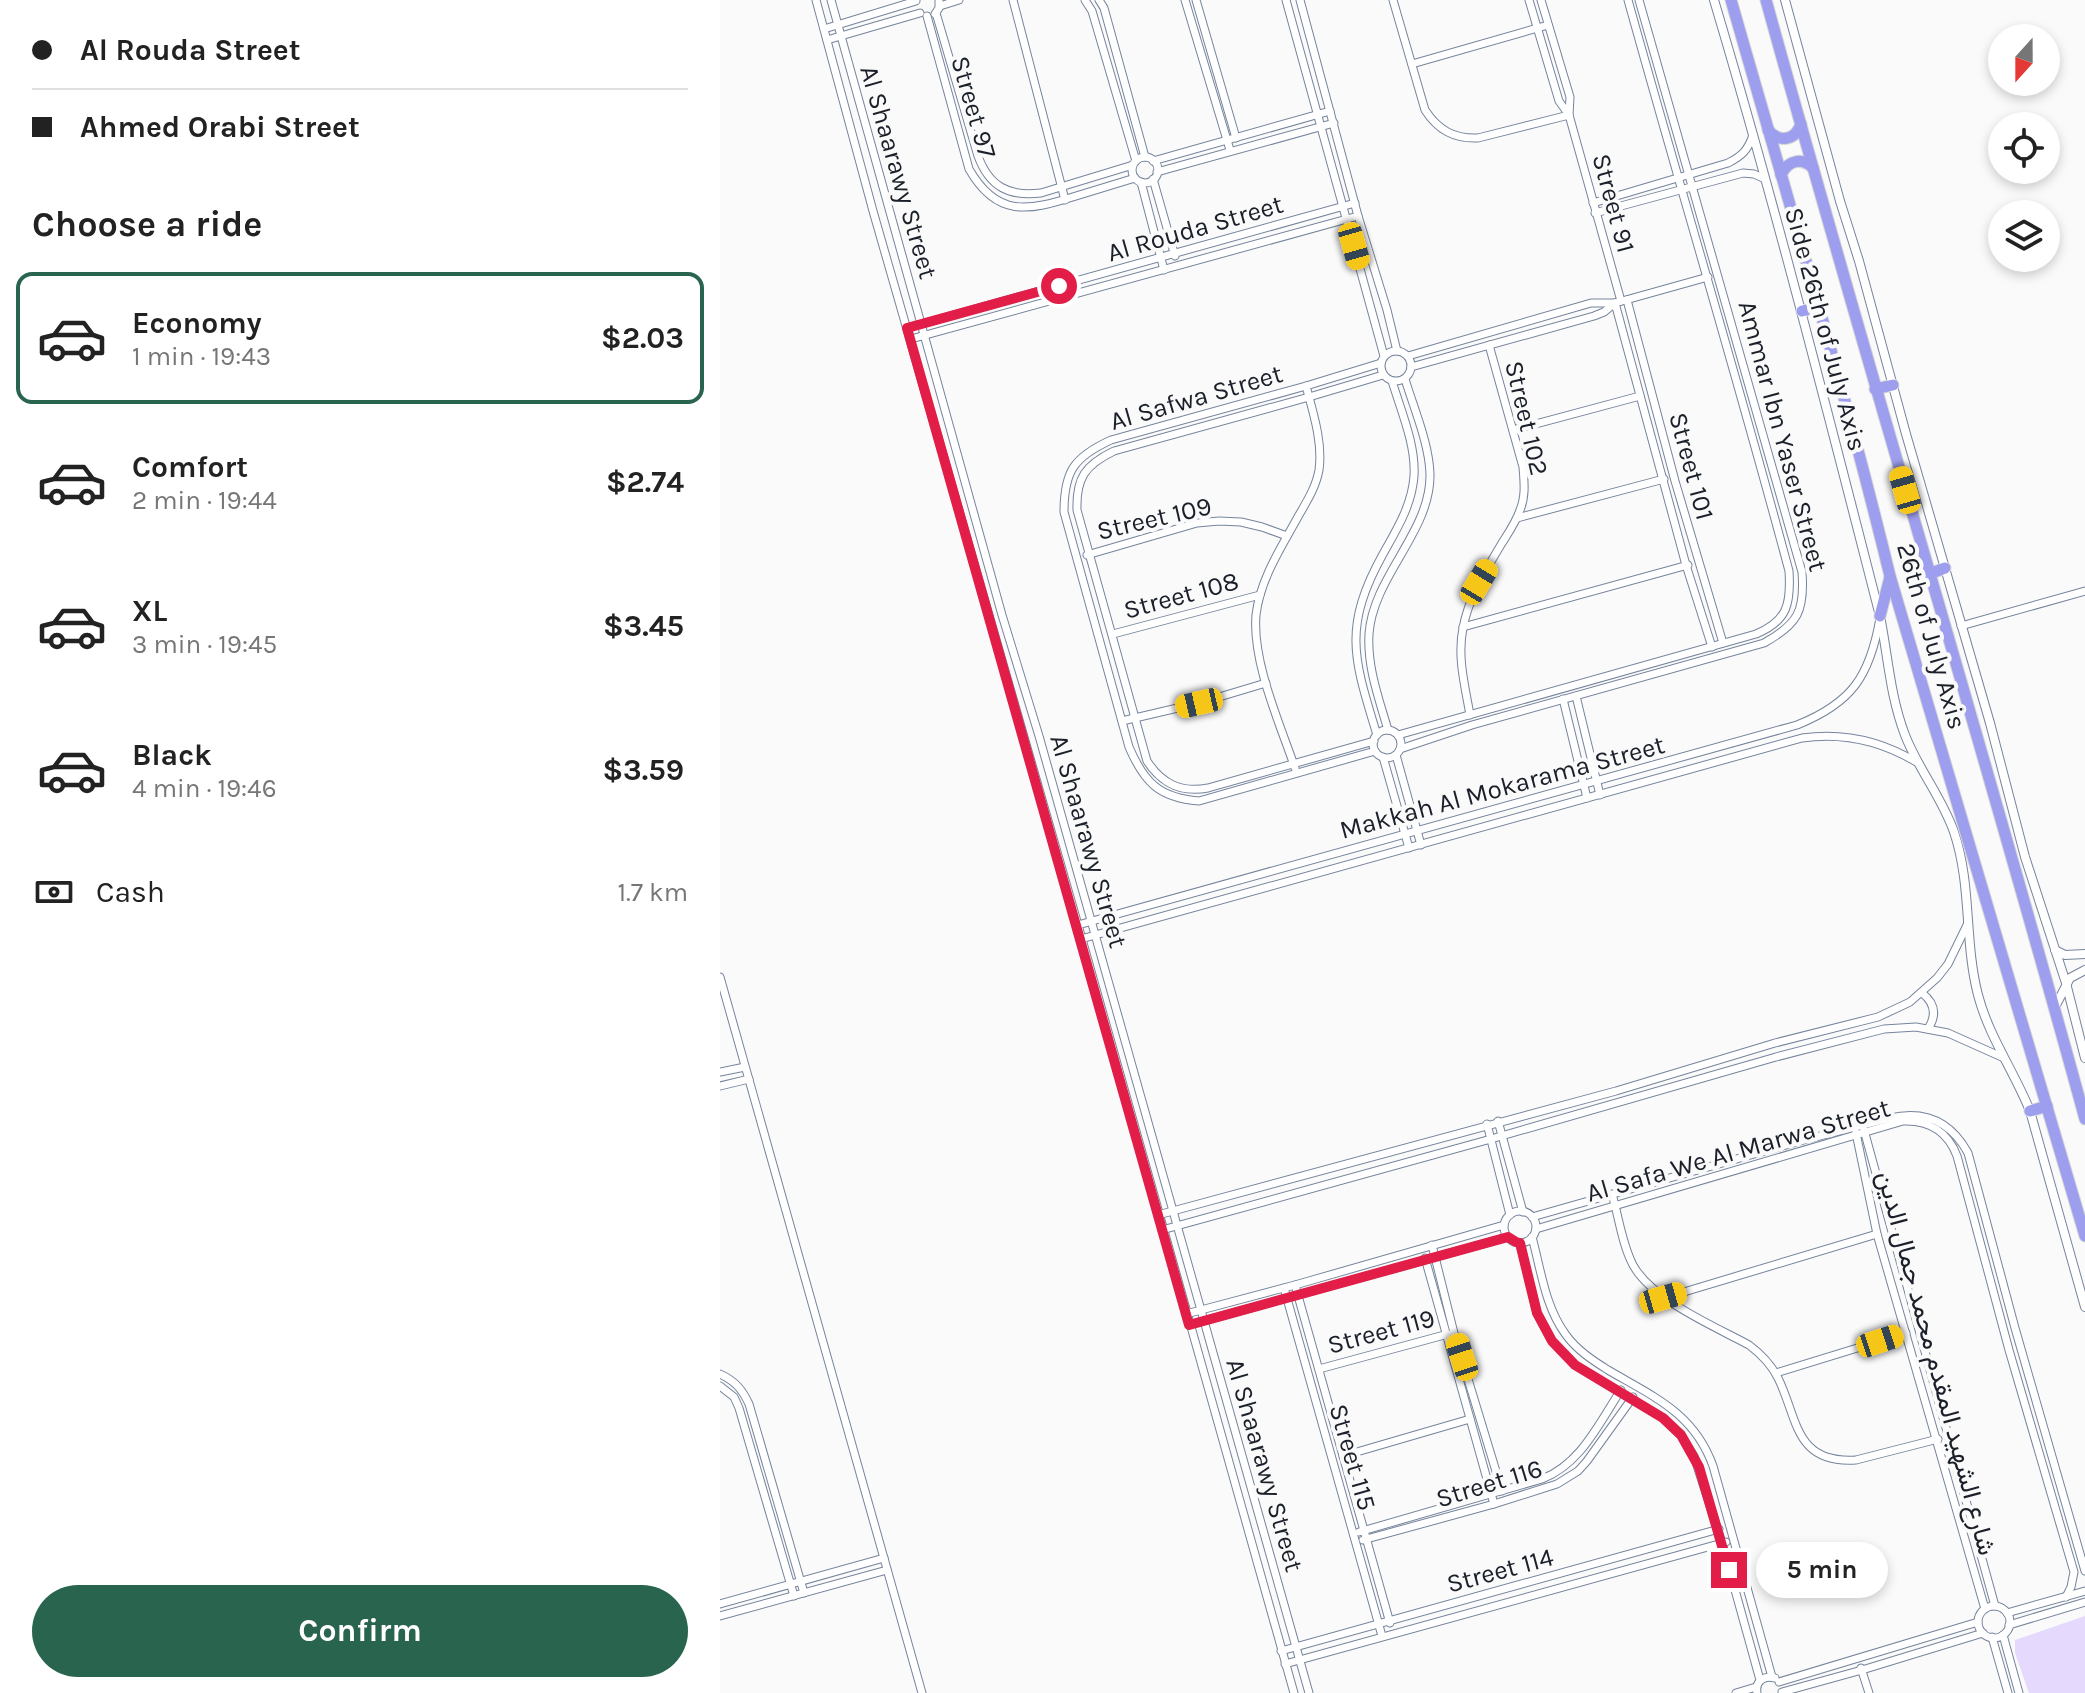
<!DOCTYPE html>
<meta charset="utf-8">
<style>
body{margin:0;font-family:Karla,Vazirmatn,sans-serif;background:#f6f6f6;color:#222;height:100vh;display:flex;flex-direction:column;font-size:30px;white-space:nowrap}
*{box-sizing:border-box;margin:0}
p{font-size:26px;color:#767676}
.icon{flex:none;width:44px;height:44px;fill:none;stroke:currentColor;stroke-width:2;stroke-linecap:round;stroke-linejoin:round}
.map{position:relative;flex:1;overflow:hidden}
.details{display:flex;flex-direction:column;background:#fff;width:720px}
.details>*{flex:none}
.guide{display:grid;align-content:center;height:176px;padding:0 32px;background:#fff}
.needle{width:52px;rotate:201deg}
.tools{position:absolute;left:1268px;top:24px;display:grid;gap:16px}
.tools a{display:grid;place-items:center;width:72px;height:72px;border-radius:50%;background:#fff;box-shadow:0 4px 12px #0003;font-size:40px}
.end{position:absolute;width:36px;height:36px;margin:-18px;border:10px solid #e11d48;background:#fff;box-shadow:0 0 0 4px #fff}
.from{border-radius:50%}
.bubble{position:absolute;height:56px;border-radius:28px;background:#fff;box-shadow:0 4px 12px #0003;font-size:26px;font-weight:700;line-height:56px;text-align:center}
.car{position:absolute;width:24px;height:48px;margin:-24px -12px;border-radius:10px;box-shadow:0 0 6px 2px #0007;background:linear-gradient(#f5c518 24%,#345 0 40%,#f5c518 0 76%,#345 0 86%,#f5c518 0)}
.guide b{display:flex;align-items:center;gap:28px;height:76px;font-size:30px}
.guide b+b{border-top:2px solid #e0e0e0}
.guide i{width:20px;height:20px;background:#222}
ul{padding:0;list-style:none}
li{display:flex;align-items:center;gap:24px;height:132px;margin:0 16px 12px;padding:0 16px;border:4px solid transparent;border-radius:16px}
li div{flex:1}
li b{display:block;font-size:30px}
li em{font-style:normal;font-weight:700}
li.on{border-color:#28644e}
li>.icon{width:72px;height:72px;stroke-width:1.5}
h2{padding:0 32px;font-size:36px;line-height:96px}
.pay{display:flex;align-items:center;gap:20px;height:88px;padding:0 32px;font-size:30px}
.pay p{margin-inline-start:auto}
.primary-button{display:flex;gap:16px;margin-top:auto;padding:16px 32px}
.primary-button a{flex:1;height:92px;border-radius:48px;background:#28644e;color:#fff;font-size:32px;font-weight:700;line-height:92px;text-align:center}
main{display:flex;flex:1;min-height:0}
.map>svg:first-child{display:block}
.green{fill:#e6d9fe}
.lines{fill:none;stroke-linecap:round;stroke-linejoin:round}
.minor-casing{stroke:#76849c;stroke-width:9}
.tertiary-casing{stroke:#76849c;stroke-width:10}
.trunk-casing{stroke:#d6d7d8;stroke-width:13}
.minor{stroke:#fff;stroke-width:7}
.tertiary{stroke:#fff;stroke-width:8}
.trunk{stroke:#9e9eee;stroke-width:11}
.route{stroke:#e11d48;stroke-width:10}
.labels{text-anchor:middle;stroke-width:8;stroke-linejoin:round;paint-order:stroke}
.street-label{font-size:26px;fill:#1a1f29;stroke:#f9faf9}
</style>
<main>
<section class="details">
<div class="guide">
<b><i class="from"></i>Al Rouda Street</b>
<b><i></i>Ahmed Orabi Street</b>
</div>
<h2>Choose a ride</h2>
<ul>
<li class="on"><svg class="icon" aria-label="car" viewBox="0 0 24 24"><path d="M5 17H2v-5l4-1 3-4h7l3 4 3 1v5h-3M9 17h6M6 11h13"/><circle cx="7" cy="17" r="2"/><circle cx="17" cy="17" r="2"/></svg><div><b>Economy</b><p>1 min · 19:43</p></div><em>$2.03</em></li>
<li><svg class="icon" aria-label="car" viewBox="0 0 24 24"><path d="M5 17H2v-5l4-1 3-4h7l3 4 3 1v5h-3M9 17h6M6 11h13"/><circle cx="7" cy="17" r="2"/><circle cx="17" cy="17" r="2"/></svg><div><b>Comfort</b><p>2 min · 19:44</p></div><em>$2.74</em></li>
<li><svg class="icon" aria-label="car" viewBox="0 0 24 24"><path d="M5 17H2v-5l4-1 3-4h7l3 4 3 1v5h-3M9 17h6M6 11h13"/><circle cx="7" cy="17" r="2"/><circle cx="17" cy="17" r="2"/></svg><div><b>XL</b><p>3 min · 19:45</p></div><em>$3.45</em></li>
<li><svg class="icon" aria-label="car" viewBox="0 0 24 24"><path d="M5 17H2v-5l4-1 3-4h7l3 4 3 1v5h-3M9 17h6M6 11h13"/><circle cx="7" cy="17" r="2"/><circle cx="17" cy="17" r="2"/></svg><div><b>Black</b><p>4 min · 19:46</p></div><em>$3.59</em></li>
</ul>
<div class="pay"><svg class="icon" aria-label="cash" viewBox="0 0 24 24"><path d="M3 7h18v10H3z"/><circle cx="12" cy="12" r="2"/></svg>Cash<p>1.7 km</p></div>
<div class="primary-button"><a>Confirm</a></div>
</section>
<div class="map">
<svg width="1365" height="1693" viewBox="0 0 1365 1693">
<rect width="100%" height="100%" fill="#f9faf9"/>
<polygon class="green" points="1365,1616 1365,1693 1309,1693 1295,1653 1295,1640"/>
<g class="lines">
<defs>
<g id="minor">
<polyline points="96,0 153,211 358,925 574,1693"/>
<polyline points="111,0 282,615 319,736 589,1693"/>
<polyline points="293,0 345,200"/>
<polyline points="365,0 372,11 416,161"/>
<polyline points="379,0 384,8 425,157"/>
<polyline points="465,0 510,150"/>
<polyline points="476,0 516,138"/>
<polyline points="566,0 664,356"/>
<polyline points="580,0 638,216 667,310 677,351"/>
<path d="M 673,0 L 705,110 C 718,130 734,139 758,138 L 849,115"/>
<polyline points="809,0 839,101 849,115"/>
<polyline points="821,0 850,97 849,115 901,301"/>
<polyline points="220,6 239,0"/>
<path d="M 216,13 L 258,156 C 269,186 288,197 321,193 L 413,165"/>
<polyline points="215,14 219,8 219,0"/>
<path d="M 207,16 L 249,169 C 277,218 308,211 356,196 C 376,190 395,184 415,178"/>
<polyline points="104,29 196,1"/>
<polyline points="107,40 200,13"/>
<polyline points="692,64 828,25"/>
<circle cx="425" cy="170" r="13"/>
<polyline points="433,161 610,111"/>
<polyline points="437,172 614,123"/>
<polyline points="433,179 455,256"/>
<polyline points="421,182 444,270"/>
<path d="M 873,203 L 1008,163 C 1022,156 1028,150 1033,135"/>
<polyline points="875,213 1023,173 1034,174 1045,179"/>
<polyline points="907,300 955,481 1003,643"/>
<polyline points="895,303 966,565 992,647"/>
<polyline points="187,328 635,203"/>
<polyline points="191,339 638,216"/>
<circle cx="676" cy="366" r="15"/>
<polyline points="688,356 871,303 895,303"/>
<polyline points="691,367 874,316 884,312 895,303 988,277"/>
<polyline points="793,430 920,396"/>
<polyline points="797,518 944,479"/>
<polyline points="367,555 477,523 499,521 521,522 542,527 567,536"/>
<polyline points="1241,626 1365,591"/>
<polyline points="743,627 968,565"/>
<polyline points="393,634 540,595"/>
<polyline points="856,696 880,795"/>
<polyline points="843,699 867,798"/>
<path d="M 750,715 C 745,686 737,657 743,628 C 749,596 766,570 782,543 C 789,532 796,522 800,510 C 806,496 804,481 803,467 L 769,345"/>
<polyline points="402,721 479,703 546,683"/>
<path d="M 668,730 C 659,699 647,667 649,634 C 653,576 711,532 710,474 C 709,443 694,409 685,379"/>
<circle cx="667" cy="744" r="14"/>
<path d="M 657,735 C 634,659 622,628 663,554 C 677,529 692,505 694,476 C 696,445 681,411 672,381"/>
<path d="M 678,735 L 1036,634 C 1068,621 1071,603 1069,571 C 1018,380 961,191 908,0"/>
<path d="M 654,741 L 488,788 C 461,793 442,784 427,761 L 357,510 C 356,478 365,465 394,451 L 589,397 L 663,375"/>
<path d="M 680,749 L 752,725 L 1044,643 C 1078,624 1085,611 1082,572 L 919,0"/>
<path d="M 655,751 L 479,801 C 439,798 424,782 409,747 L 344,512 C 344,471 354,457 391,440 L 586,386 L 661,363"/>
<polyline points="676,755 701,845"/>
<polyline points="663,757 689,848"/>
<path d="M 575,768 C 560,724 532,662 536,615 C 540,579 562,546 579,515 C 587,501 596,487 599,470 C 603,443 593,412 586,386"/>
<path d="M 358,925 L 1077,725 C 1132,703 1150,676 1160,618"/>
<path d="M 361,939 L 1082,738 C 1124,732 1162,741 1198,763"/>
<polyline points="0,977 202,1693"/>
<path d="M 1202,993 C 1215,1003 1217,1015 1208,1029"/>
<polyline points="0,1072 25,1067"/>
<polyline points="0,1086 29,1079"/>
<polyline points="778,1121 803,1212"/>
<polyline points="767,1124 790,1215"/>
<polyline points="1144,1130 1275,1606"/>
<polyline points="1136,1133 1157,1234 1265,1609"/>
<path d="M 892,1194 C 899,1218 902,1244 913,1265 C 932,1300 994,1326 1029,1345 C 1041,1354 1051,1364 1058,1378 C 1078,1418 1074,1464 1136,1460 L 1218,1439"/>
<circle cx="800" cy="1227" r="16"/>
<polyline points="438,1215 896,1091 1055,1043 1158,1017 1190,1002 1217,978 1228,964 1248,923"/>
<path d="M 812,1217 L 1080,1141 L 1170,1118 C 1205,1110 1231,1122 1248,1153 L 1295,1328 L 1365,1571"/>
<path d="M 816,1229 L 1183,1121 C 1209,1120 1228,1132 1237,1156 L 1289,1350 L 1354,1572 L 1351,1587 L 1346,1597"/>
<polyline points="442,1230 771,1139 1056,1057 1164,1029 1196,1027 1228,1033 1284,1058"/>
<path d="M 812,1237 C 821,1270 825,1307 846,1335 C 857,1350 872,1360 888,1370 C 934,1397 974,1413 993,1466 L 1052,1677"/>
<polyline points="800,1243 817,1313 832,1341 855,1365 943,1418 961,1435 974,1456 1002,1543 1040,1680"/>
<polyline points="712,1245 734,1333 782,1491"/>
<polyline points="705,1258 774,1504"/>
<polyline points="575,1285 670,1623"/>
<polyline points="564,1288 662,1636"/>
<polyline points="944,1298 1157,1234"/>
<polyline points="466,1314 575,1285 784,1225"/>
<polyline points="469,1325 788,1237"/>
<polyline points="599,1369 728,1334"/>
<polyline points="1056,1373 1186,1333"/>
<path d="M 0,1374 C 15,1381 22,1389 29,1404 L 84,1593"/>
<polyline points="0,1386 14,1397 19,1408 74,1596"/>
<polyline points="623,1456 750,1419"/>
<path d="M 639,1532 L 822,1479 C 861,1464 879,1423 901,1390"/>
<polyline points="643,1540 774,1504 837,1484 858,1471 867,1461 913,1397"/>
<polyline points="0,1604 164,1558"/>
<circle cx="1274" cy="1622" r="16"/>
<polyline points="1287,1613 1365,1591"/>
<polyline points="0,1616 167,1570"/>
<polyline points="1289,1625 1365,1602"/>
<polyline points="1283,1635 1299,1693"/>
<polyline points="1272,1637 1288,1693"/>
<polyline points="561,1651 999,1529"/>
<polyline points="565,1664 1006,1542"/>
<polyline points="1141,1668 1149,1693"/>
<polyline points="1059,1682 1258,1622"/>
<polyline points="1062,1692 1142,1670 1263,1633"/>
<polyline points="1016,1693 1036,1687"/>
<path d="M 1037,1693 C 1035,1681 1044,1675 1055,1678"/>
</g>
<g id="tertiary">
<path d="M 994,0 C 1055,204 1107,410 1160,616 C 1168,656 1170,696 1185,735 C 1198,769 1222,797 1234,832 C 1252,885 1244,941 1258,995 C 1269,1037 1294,1071 1310,1111 L 1365,1307"/>
<polyline points="1065,0 1120,201 1139,261 1186,434 1270,723 1305,857 1346,983 1365,1058"/>
<polyline points="1335,950 1345,955 1365,954"/>
<polyline points="1335,1007 1350,978 1365,970"/>
</g>
<g id="trunk">
<path d="M 1011,0 C 1066,192 1123,383 1170,576 L 1365,1236"/>
<path d="M 1046,0 C 1149,374 1263,745 1365,1119"/>
<path d="M 1048,130 C 1059,143 1075,141 1081,124"/>
<path d="M 1061,175 C 1068,160 1082,157 1093,168"/>
<polyline points="1082,311 1099,307"/>
<polyline points="1155,389 1173,385"/>
<polyline points="1209,574 1225,568"/>
<polyline points="1160,616 1170,577"/>
<polyline points="1310,1111 1327,1106"/>
</g>
</defs>
<use href="#minor" class="minor-casing"/>
<use href="#tertiary" class="tertiary-casing"/>
<use href="#trunk" class="trunk-casing"/>
<use href="#minor" class="minor"/>
<use href="#tertiary" class="tertiary"/>
<use href="#trunk" class="trunk"/>
</g>
<g class="lines">
<polyline class="route" points="339,286 187,328 469,1325 788,1237 796,1242 800,1243 817,1313 832,1341 855,1365 943,1418 961,1435 979,1467 1009,1570"/>
</g>
<g class="labels">
<g class="street-label">
<text transform="translate(254 107) rotate(74)" y="9">Street 97</text>
<text transform="translate(179 172) rotate(74)" y="9">Al Shaarawy Street</text>
<text transform="translate(894 203) rotate(75)" y="9">Street 91</text>
<text transform="translate(475 228) rotate(-16)" y="9">Al Rouda Street</text>
<text transform="translate(1106 329) rotate(75)" y="9">Side 26th of July Axis</text>
<text transform="translate(476 397) rotate(-16)" y="9">Al Safwa Street</text>
<text transform="translate(807 418) rotate(77)" y="9">Street 102</text>
<text transform="translate(1063 436) rotate(75)" y="9">Ammar Ibn Yaser Street</text>
<text transform="translate(972 466) rotate(75)" y="9">Street 101</text>
<text transform="translate(434 518) rotate(-13)" y="9">Street 109</text>
<text transform="translate(461 595) rotate(-15)" y="9">Street 108</text>
<text transform="translate(1212 636) rotate(74)" y="9">26th of July Axis</text>
<text transform="translate(782 787) rotate(-15)" y="9">Makkah Al Mokarama Street</text>
<text transform="translate(369 841) rotate(74)" y="9">Al Shaarawy Street</text>
<text transform="translate(1018 1150) rotate(-16)" y="9">Al Safa We Al Marwa Street</text>
<text transform="translate(661 1331) rotate(-15)" y="9">Street 119</text>
<text transform="translate(1217 1363) rotate(75)" y="9">شارع الشهيد المقدم محمد جمال الدين</text>
<text transform="translate(633 1457) rotate(74)" y="9">Street 115</text>
<text transform="translate(545 1465) rotate(74)" y="9">Al Shaarawy Street</text>
<text transform="translate(769 1483) rotate(-17)" y="9">Street 116</text>
<text transform="translate(780 1570) rotate(-15)" y="9">Street 114</text>
</g>
</g>
</svg>
<div class="tools">
<a><svg class="needle" viewBox="-14 -14 28 28"><path d="M0-13l5 13h-10z" fill="#e53935"/><path d="M0 13l5-13h-10z" fill="#767676"/></svg></a>
<a><svg class="icon" aria-label="locate" viewBox="0 0 24 24"><circle cx="12" cy="12" r="6"/><path d="M12 2v4M12 18v4M2 12h4M18 12h4"/></svg></a>
<a><svg class="icon" aria-label="layers" viewBox="0 0 24 24"><path d="M12 4l9 5-9 5-9-5zM3 14l9 5 9-5"/></svg></a>
</div>
<i class="end from" style="left:339px;top:286px"></i>
<i class="end" style="left:1009px;top:1570px"></i>
<div class="bubble" style="left:1036px;top:1542px;width:132px">5 min</div>
<i class="car" style="left:634px;top:246px;rotate:164deg"></i>
<i class="car" style="left:1185px;top:490px;rotate:344deg"></i>
<i class="car" style="left:759px;top:582px;rotate:31deg"></i>
<i class="car" style="left:479px;top:703px;rotate:257deg"></i>
<i class="car" style="left:943px;top:1298px;rotate:74deg"></i>
<i class="car" style="left:1160px;top:1341px;rotate:72deg"></i>
<i class="car" style="left:742px;top:1357px;rotate:342deg"></i>
</div>
</main>
